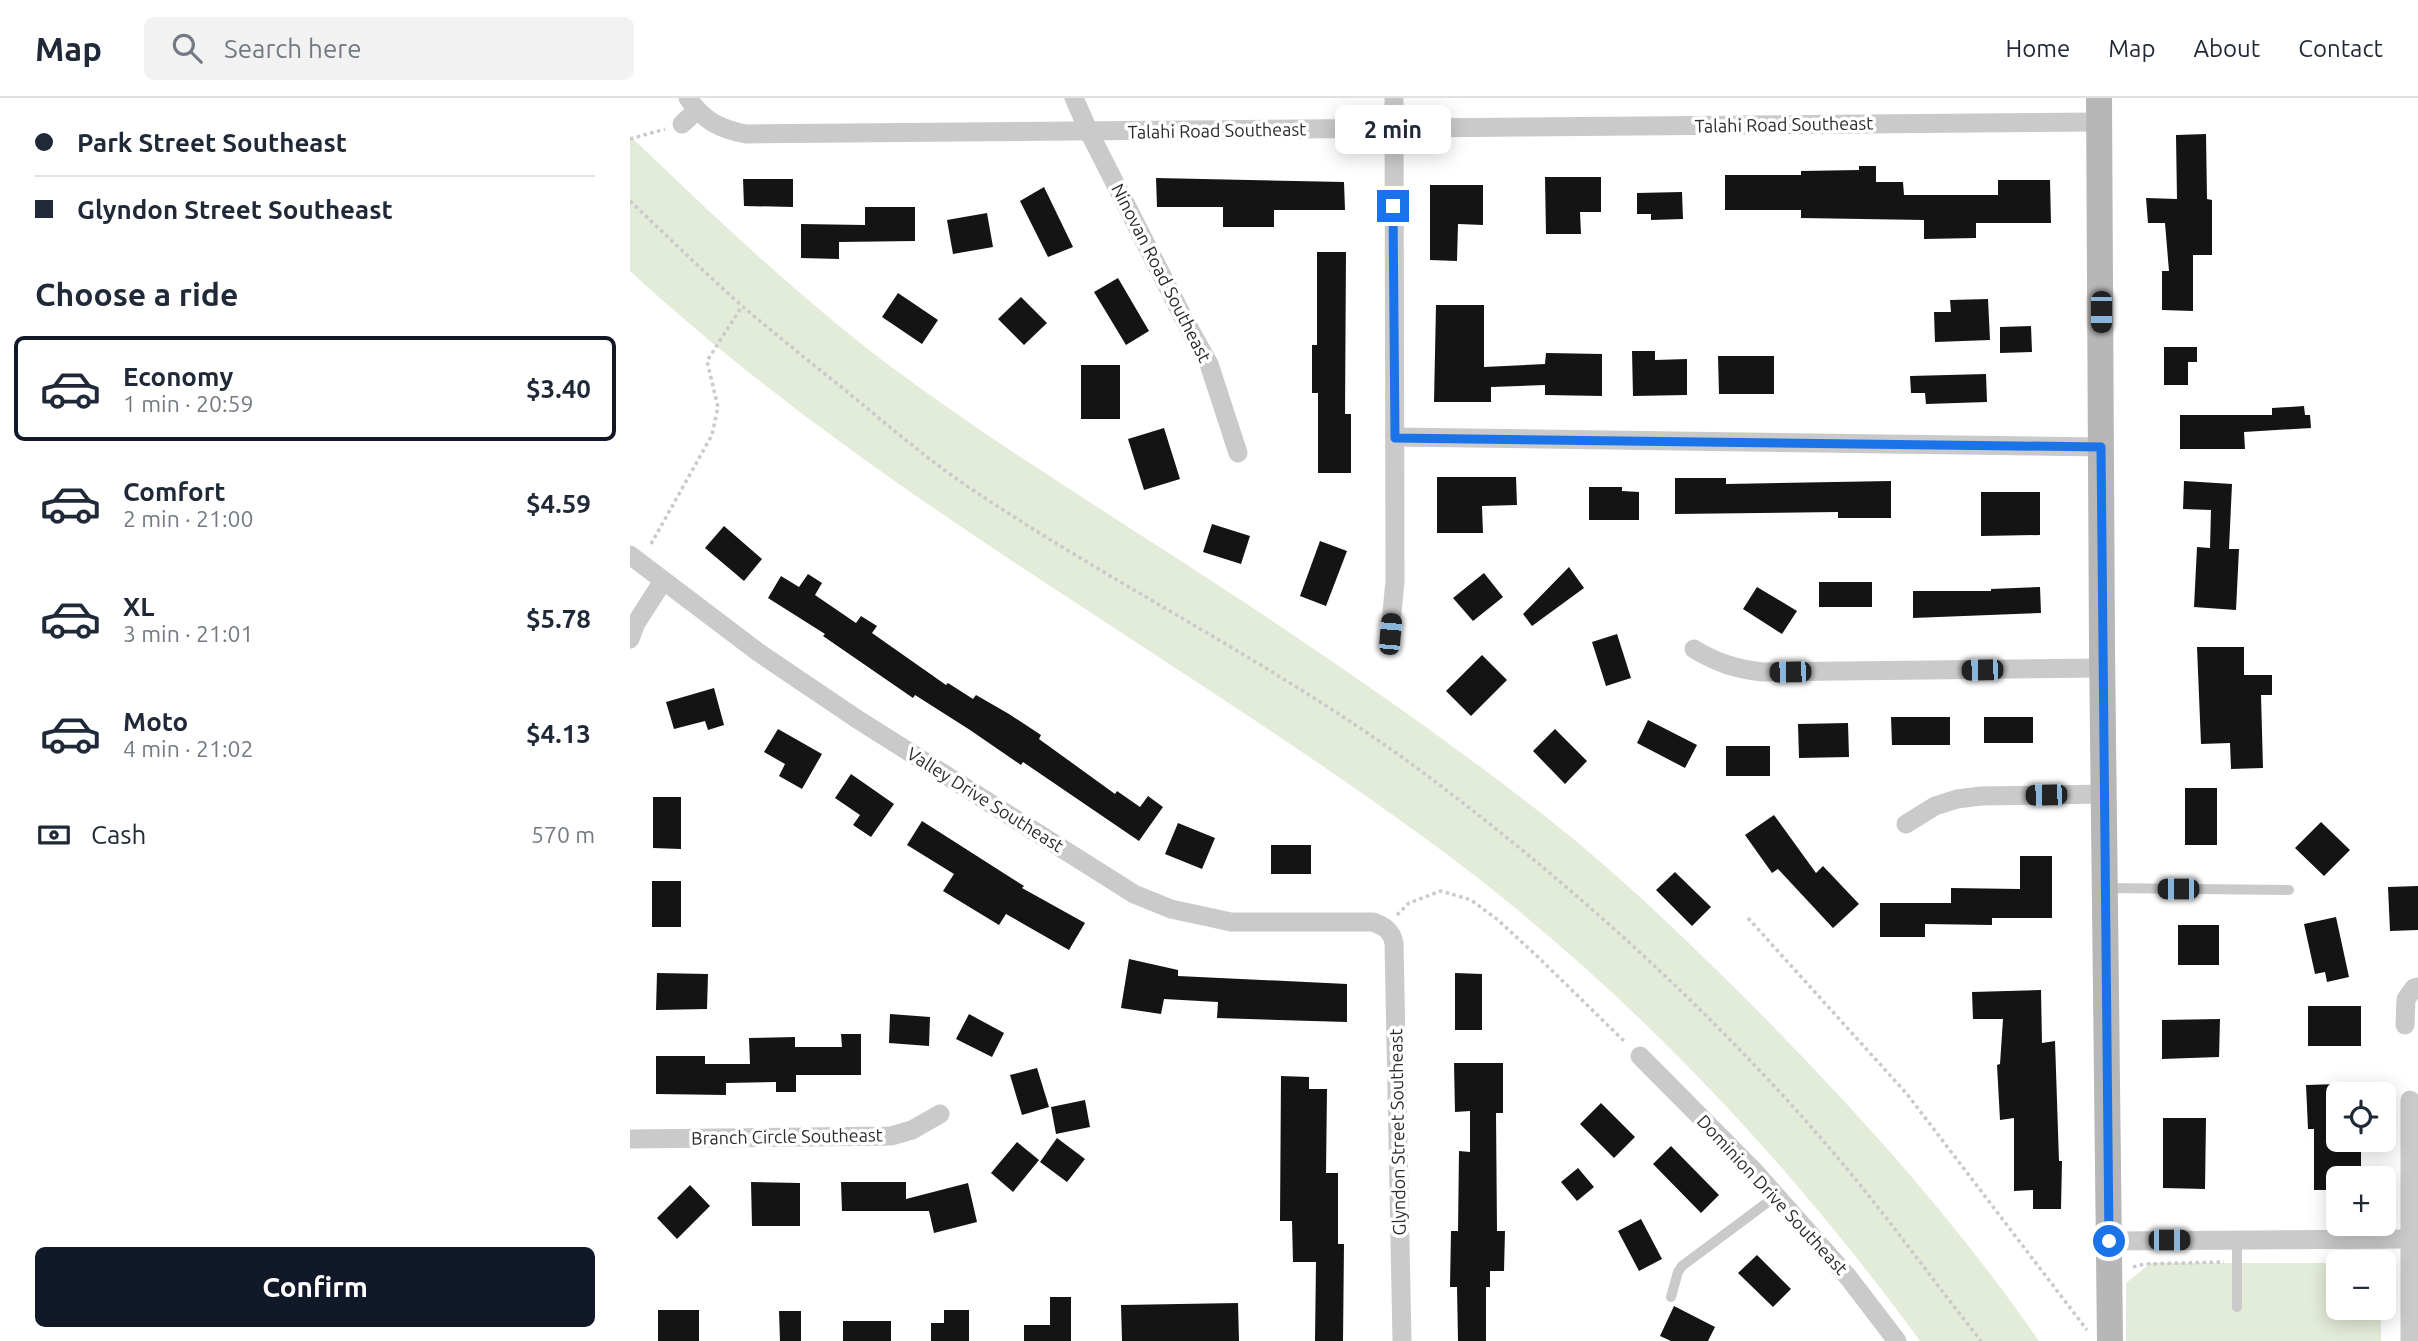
<!DOCTYPE html>
<meta charset="utf-8">
<style>
body{margin:0;font-family:Ubuntu,sans-serif;background:#f2f2f3;color:#1f2937;height:100vh;display:flex;flex-direction:column;font-size:26px;white-space:nowrap}
*{box-sizing:border-box;margin:0}
p{font-size:23px;color:#747a83}
.icon{flex:none;width:38px;height:38px;fill:none;stroke:currentColor;stroke-width:2;stroke-linecap:round;stroke-linejoin:round}
.map{position:relative;flex:1;overflow:hidden}
.details{display:flex;flex-direction:column;background:#fff;width:630px}
.details>*{flex:none}
.guide{display:grid;align-content:center;height:154px;padding:0 35px;background:#fff}
.controls{position:absolute;left:1696px;top:984px;display:grid;gap:14px}
.controls a{display:grid;place-items:center;width:70px;height:70px;border-radius:10px;background:#fff;box-shadow:0 4px 18px #0003;font-size:35px}
.end{position:absolute;width:32px;height:32px;margin:-16px;border:9px solid #1a73e8;background:#fff;box-shadow:0 0 0 4px #fff}
.from{border-radius:50%}
.bubble{position:absolute;height:49px;border-radius:10px;background:#fff;box-shadow:0 4px 18px #0003;font-size:23px;font-weight:600;line-height:49px;text-align:center}
.car{position:absolute;width:21px;height:42px;margin:-21px -10px;border-radius:9px;box-shadow:0 0 5px 2px #0007;background:linear-gradient(#222 24%,#8ab4d8 0 40%,#222 0 76%,#8ab4d8 0 86%,#222 0)}
.guide b{display:flex;align-items:center;gap:24px;height:66px;font-size:26px}
.guide b+b{border-top:2px solid #e0e1e3}
.guide i{width:18px;height:18px;background:#1f2937}
ul{padding:0;list-style:none}
li{display:flex;align-items:center;gap:21px;height:105px;margin:0 14px 10px;padding:0 21px;border:4px solid transparent;border-radius:10px}
li div{flex:1}
li b{display:block;font-size:26px}
li em{font-style:normal;font-weight:600}
li.selected{border-color:#111827}
li>.icon{width:63px;height:63px;stroke-width:1.5}
h2{padding:0 35px;font-size:32px;line-height:84px}
.pay{display:flex;align-items:center;gap:18px;height:77px;padding:0 35px;font-size:26px}
.pay p{margin-inline-start:auto}
.cta{display:flex;gap:14px;margin-top:auto;padding:14px 35px}
.cta a{flex:1;height:80px;border-radius:10px;background:#111827;color:#fff;font-size:28px;font-weight:600;line-height:80px;text-align:center}
header{display:flex;align-items:center;gap:42px;box-sizing:border-box;height:98px;padding:0 35px;background:#fff;border-bottom:2px solid #e0e1e3}
header strong{font-size:33px}
nav{display:flex;gap:38px;margin-inline-start:auto;font-size:24px}
.search{width:490px;height:63px;background:#f2f2f3;display:flex;align-items:center;gap:18px;box-sizing:border-box;padding:0 24px;border-radius:10px;color:#747a83;font-size:26px}
main{display:flex;flex:1;min-height:0}
.map>svg:first-child{display:block}
.green{fill:#e3ebd9}
.building{fill:#141414}
.lines{fill:none;stroke-linecap:round;stroke-linejoin:round}
.path{stroke:#cacaca;stroke-width:3.5;stroke-dasharray:3.5 3.5;stroke-linecap:butt}
.service{stroke:#cacaca;stroke-width:10}
.minor{stroke:#cacaca;stroke-width:19}
.secondary{stroke:#b7b7b7;stroke-width:26}
.route{stroke:#1a73e8;stroke-width:9}
.labels{text-anchor:middle;stroke-width:7;stroke-linejoin:round;paint-order:stroke}
.street-label{font-size:18px;fill:#2d2d2d;stroke:#fff}
</style>
<header>
<strong>Map</strong>
<div class="search"><svg class="icon" aria-label="search" viewBox="0 0 24 24"><circle cx="10" cy="10" r="6"/><path d="M15 15l6 6"/></svg>Search here</div>
<nav><a>Home</a><a>Map</a><a>About</a><a>Contact</a></nav>
</header>
<main>
<section class="details">
<div class="guide">
<b><i class="from"></i>Park Street Southeast</b>
<b><i></i>Glyndon Street Southeast</b>
</div>
<h2>Choose a ride</h2>
<ul>
<li class="selected"><svg class="icon" aria-label="car" viewBox="0 0 24 24"><path d="M5 17H2v-5l4-1 3-4h7l3 4 3 1v5h-3M9 17h6M6 11h13"/><circle cx="7" cy="17" r="2"/><circle cx="17" cy="17" r="2"/></svg><div><b>Economy</b><p>1 min · 20:59</p></div><em>$3.40</em></li>
<li><svg class="icon" aria-label="car" viewBox="0 0 24 24"><path d="M5 17H2v-5l4-1 3-4h7l3 4 3 1v5h-3M9 17h6M6 11h13"/><circle cx="7" cy="17" r="2"/><circle cx="17" cy="17" r="2"/></svg><div><b>Comfort</b><p>2 min · 21:00</p></div><em>$4.59</em></li>
<li><svg class="icon" aria-label="car" viewBox="0 0 24 24"><path d="M5 17H2v-5l4-1 3-4h7l3 4 3 1v5h-3M9 17h6M6 11h13"/><circle cx="7" cy="17" r="2"/><circle cx="17" cy="17" r="2"/></svg><div><b>XL</b><p>3 min · 21:01</p></div><em>$5.78</em></li>
<li><svg class="icon" aria-label="car" viewBox="0 0 24 24"><path d="M5 17H2v-5l4-1 3-4h7l3 4 3 1v5h-3M9 17h6M6 11h13"/><circle cx="7" cy="17" r="2"/><circle cx="17" cy="17" r="2"/></svg><div><b>Moto</b><p>4 min · 21:02</p></div><em>$4.13</em></li>
</ul>
<div class="pay"><svg class="icon" aria-label="cash" viewBox="0 0 24 24"><path d="M3 7h18v10H3z"/><circle cx="12" cy="12" r="2"/></svg>Cash<p>570 m</p></div>
<div class="cta"><a>Confirm</a></div>
</section>
<div class="map">
<svg width="1788" height="1243" viewBox="0 0 1788 1243">
<rect width="100%" height="100%" fill="#fff"/>
<g class="green">
<path d="M 0,38 C 84,118 167,198 260,268 C 370,350 488,421 603,497 C 710,567 815,640 916,719 C 988,775 1052,838 1117,902 C 1222,1008 1324,1120 1409,1243 L 1290,1243 C 1151,1053 984,877 792,738 C 530,547 240,394 0,173 Z"/>
<polygon points="1521,1165 1708,1165 1708,1209 1751,1209 1751,1243 1496,1243 1496,1185"/>
</g>
<g class="building">
<polygon points="1576,36 1577,101 1582,102 1582,157 1563,157 1563,213 1532,212 1532,173 1539,173 1535,125 1518,125 1516,100 1547,101 1546,37"/>
<polygon points="1229,68 1246,68 1246,84 1273,84 1274,97 1368,97 1368,82 1420,82 1421,125 1346,125 1346,140 1294,141 1294,122 1171,120 1171,112 1095,112 1095,77 1171,77 1171,73 1229,72"/>
<polygon points="915,79 971,79 971,114 950,114 951,136 916,136"/>
<polygon points="526,80 714,84 715,112 644,112 644,129 593,129 593,109 527,109"/>
<polygon points="113,81 163,81 163,109 114,108"/>
<polygon points="800,87 853,87 853,127 828,126 827,163 800,162"/>
<polygon points="414,89 443,149 418,159 390,103"/>
<polygon points="1052,94 1053,121 1021,122 1021,116 1007,116 1007,95"/>
<polygon points="235,109 285,109 285,143 209,144 209,161 171,160 171,126 235,127"/>
<polygon points="357,115 363,149 323,156 317,122"/>
<polygon points="687,154 716,154 715,316 721,316 721,375 688,375 688,295 682,295 682,247 687,247"/>
<polygon points="488,180 519,233 496,247 464,194"/>
<polygon points="268,195 308,222 292,246 252,219"/>
<polygon points="391,199 417,225 394,247 368,221"/>
<polygon points="1358,201 1360,242 1305,244 1304,214 1321,214 1320,202"/>
<polygon points="806,207 854,207 854,269 915,266 916,255 972,256 972,298 915,297 915,287 861,289 861,304 804,304"/>
<polygon points="1401,228 1402,254 1370,255 1370,229"/>
<polygon points="1534,249 1567,249 1567,264 1558,264 1558,287 1534,287"/>
<polygon points="1002,253 1025,253 1025,262 1057,261 1057,297 1003,298"/>
<polygon points="1088,258 1144,258 1144,296 1089,296"/>
<rect x="451" y="267" width="39" height="54"/>
<polygon points="1356,276 1357,304 1296,306 1295,295 1281,295 1280,278"/>
<polygon points="1674,308 1675,317 1680,317 1681,330 1614,334 1615,351 1550,351 1550,317 1642,317 1642,310"/>
<polygon points="534,330 550,381 514,392 498,341"/>
<polygon points="807,379 886,379 887,407 852,408 853,435 807,435"/>
<polygon points="1045,380 1096,380 1096,386 1261,383 1261,420 1208,420 1208,414 1045,416"/>
<polygon points="1554,383 1602,386 1599,451 1609,451 1606,512 1564,509 1567,449 1580,450 1581,412 1553,411"/>
<polygon points="959,389 992,389 992,393 1009,394 1009,422 959,422"/>
<polygon points="1351,394 1410,394 1410,437 1351,438"/>
<polygon points="582,426 620,438 611,466 573,454"/>
<polygon points="94,428 132,461 114,483 75,450"/>
<polygon points="690,443 717,453 696,508 670,498"/>
<polygon points="939,469 954,490 902,528 893,516"/>
<polygon points="854,475 873,499 843,523 823,500"/>
<polygon points="178,476 192,485 185,497 226,525 231,518 247,528 242,535 316,587 318,585 343,601 346,597 379,616 411,637 409,641 485,696 487,693 510,709 518,698 533,709 509,743 393,664 391,667 340,632 285,597 283,600 193,538 195,536 138,500 151,478 169,489"/>
<rect x="1189" y="484" width="53" height="25"/>
<polygon points="1127,489 1167,513 1152,536 1113,511"/>
<polygon points="1410,489 1411,515 1283,520 1283,493 1361,493 1361,491"/>
<polygon points="987,536 1001,580 976,588 962,544"/>
<polygon points="1567,549 1614,549 1614,577 1642,577 1642,597 1631,597 1633,670 1601,671 1600,645 1571,646"/>
<polygon points="852,557 877,582 841,618 816,593"/>
<polygon points="84,590 94,627 78,632 75,623 44,631 36,604"/>
<polygon points="1261,619 1320,619 1320,647 1262,647"/>
<rect x="1354" y="619" width="49" height="26"/>
<polygon points="1018,622 1067,647 1055,670 1007,645"/>
<polygon points="1218,625 1219,659 1169,660 1168,626"/>
<polygon points="148,631 192,656 172,691 149,678 155,666 134,654"/>
<polygon points="925,631 957,663 935,686 903,653"/>
<rect x="1096" y="648" width="44" height="30"/>
<polygon points="221,676 264,706 241,739 223,727 230,717 205,700"/>
<rect x="1555" y="690" width="32" height="57"/>
<polygon points="23,699 51,699 51,751 23,750"/>
<polygon points="1144,717 1186,775 1193,768 1229,806 1203,830 1148,771 1142,775 1115,737"/>
<polygon points="292,723 394,788 392,790 455,825 439,852 376,816 369,827 313,793 324,776 277,747"/>
<polygon points="1691,724 1720,752 1694,778 1665,750"/>
<polygon points="548,725 585,740 572,771 535,756"/>
<rect x="641" y="747" width="40" height="29"/>
<polygon points="1390,758 1422,758 1422,820 1362,820 1362,827 1295,826 1295,839 1250,839 1250,805 1321,805 1321,790 1390,791"/>
<polygon points="1045,774 1081,809 1062,828 1026,792"/>
<rect x="22" y="783" width="29" height="46"/>
<polygon points="1788,788 1788,832 1760,833 1758,789"/>
<polygon points="1706,819 1719,879 1697,884 1695,874 1685,876 1674,826"/>
<rect x="1548" y="827" width="41" height="40"/>
<polygon points="499,861 548,872 548,878 717,886 717,924 587,920 588,904 534,901 531,916 491,910"/>
<polygon points="27,875 78,876 77,911 26,912"/>
<polygon points="825,875 852,876 852,932 825,932"/>
<polygon points="1411,892 1412,945 1425,943 1429,1063 1432,1063 1431,1111 1403,1111 1403,1092 1384,1093 1384,1020 1370,1022 1367,967 1370,966 1373,921 1343,921 1342,894"/>
<rect x="1678" y="908" width="53" height="40"/>
<polygon points="260,916 300,919 299,948 259,945"/>
<polygon points="339,916 374,935 362,959 326,941"/>
<polygon points="1590,921 1589,959 1532,961 1532,922"/>
<polygon points="211,936 231,936 231,977 166,977 166,994 146,994 146,984 96,985 96,997 26,996 26,958 75,958 75,966 120,966 119,940 165,939 165,949 212,949"/>
<polygon points="824,965 873,965 873,1015 866,1015 867,1133 875,1133 874,1173 860,1173 860,1189 856,1189 856,1243 828,1243 827,1189 820,1189 821,1133 828,1133 829,1053 840,1054 840,1013 825,1014"/>
<polygon points="407,970 419,1009 392,1017 380,977"/>
<polygon points="651,978 679,979 679,991 697,991 696,1075 708,1075 708,1146 714,1146 713,1243 685,1243 686,1164 663,1164 662,1123 650,1123"/>
<polygon points="1708,986 1708,1050 1731,1050 1731,1080 1708,1080 1708,1092 1684,1092 1684,1031 1678,1031 1676,987"/>
<polygon points="455,1002 460,1029 426,1036 421,1009"/>
<polygon points="971,1005 1005,1039 984,1060 950,1026"/>
<polygon points="1533,1020 1576,1020 1575,1091 1533,1090"/>
<polygon points="427,1040 455,1061 437,1084 410,1064"/>
<polygon points="387,1044 409,1062 383,1094 361,1075"/>
<polygon points="1041,1048 1089,1097 1071,1115 1023,1066"/>
<polygon points="948,1070 964,1089 947,1103 931,1084"/>
<polygon points="121,1084 170,1085 170,1128 122,1128"/>
<polygon points="211,1084 276,1084 276,1101 338,1085 347,1124 304,1135 299,1113 212,1113"/>
<polygon points="60,1087 80,1108 47,1141 27,1120"/>
<polygon points="1011,1121 1032,1161 1009,1173 988,1133"/>
<polygon points="1127,1157 1161,1191 1143,1209 1108,1175"/>
<polygon points="420,1199 441,1199 441,1243 394,1243 394,1227 420,1227"/>
<polygon points="608,1205 609,1243 492,1243 491,1207"/>
<polygon points="1044,1208 1085,1229 1078,1243 1041,1243 1030,1238"/>
<rect x="28" y="1212" width="41" height="31"/>
<polygon points="314,1212 339,1212 339,1243 301,1243 301,1225 314,1225"/>
<polygon points="149,1213 171,1213 171,1243 150,1243"/>
<rect x="213" y="1223" width="48" height="20"/>
</g>
<g class="lines">
<g class="path">
<polyline points="0,41 35,31"/>
<path d="M 0,103 C 37,138 73,173 111,207 C 145,236 180,264 215,292 C 254,324 292,357 334,386 C 487,490 655,570 803,682 C 946,790 1085,916 1202,1053 C 1254,1114 1301,1180 1351,1243"/>
<polyline points="21,446 82,337 88,309 77,263 112,208"/>
<polyline points="767,817 779,805 811,793 841,802 868,822 908,859 996,945"/>
<polyline points="1118,820 1277,996 1457,1232"/>
<polyline points="1503,1169 1514,1166 1594,1164"/>
<polyline points="1754,1172 1759,1183"/>
</g>
<g class="service">
<polyline points="1475,790 1659,792"/>
<polyline points="1607,1142 1607,1209"/>
<polyline points="1041,1199 1048,1174 1052,1168 1146,1098"/>
</g>
<g class="minor">
<path d="M 58,0 C 73,22 89,31 116,36 L 1469,24"/>
<polyline points="444,0 459,34 554,221 579,266 608,355"/>
<polyline points="52,26 66,13"/>
<polyline points="765,339 1471,349"/>
<path d="M 0,457 L 128,554 L 227,621 L 504,796 L 541,811 L 601,824 L 743,824 C 754,828 762,833 764,845 L 772,1243"/>
<polyline points="760,536 765,483 764,0"/>
<polyline points="0,541 6,525 33,483"/>
<path d="M 1064,551 C 1087,565 1106,571 1133,574 L 1473,570"/>
<polyline points="1276,726 1305,708 1327,701 1351,698 1474,696"/>
<polyline points="1775,927 1776,901 1784,890 1788,889"/>
<polyline points="1010,958 1125,1074 1218,1179 1267,1243"/>
<polyline points="0,1041 261,1038 282,1032 310,1016"/>
<polyline points="1479,1143 1779,1141"/>
<polyline points="1780,1243 1780,1002"/>
</g>
<polyline class="secondary" points="1469,0 1472,550 1480,1243"/>
</g>
<g class="lines">
<polyline class="route" points="763,108 765,340 1471,349 1479,1143"/>
</g>
<g class="labels">
<g class="street-label">
<text transform="translate(1154 27) rotate(-1)" y="6">Talahi Road Southeast</text>
<text transform="translate(587 33) rotate(-1)" y="6">Talahi Road Southeast</text>
<text transform="translate(531 175) rotate(63)" y="6">Ninovan Road Southeast</text>
<text transform="translate(355 702) rotate(32)" y="6">Valley Drive Southeast</text>
<text transform="translate(768 1034) rotate(-91)" y="6">Glyndon Street Southeast</text>
<text transform="translate(157 1039) rotate(-1)" y="6">Branch Circle Southeast</text>
<text transform="translate(1142 1097) rotate(47)" y="6">Dominion Drive Southeast</text>
</g>
</g>
</svg>
<div class="controls">
<a><svg class="icon" aria-label="locate" viewBox="0 0 24 24"><circle cx="12" cy="12" r="6"/><path d="M12 2v4M12 18v4M2 12h4M18 12h4"/></svg></a>
<a>+</a>
<a>−</a>
</div>
<i class="end from" style="left:1479px;top:1143px"></i>
<i class="end" style="left:763px;top:108px"></i>
<div class="bubble" style="left:705px;top:7px;width:116px">2 min</div>
<i class="car" style="left:1471px;top:214px;rotate:180deg"></i>
<i class="car" style="left:760px;top:536px;rotate:5deg"></i>
<i class="car" style="left:1352px;top:572px;rotate:269deg"></i>
<i class="car" style="left:1160px;top:574px;rotate:269deg"></i>
<i class="car" style="left:1416px;top:697px;rotate:269deg"></i>
<i class="car" style="left:1548px;top:791px;rotate:270deg"></i>
<i class="car" style="left:1539px;top:1142px;rotate:90deg"></i>
</div>
</main>
